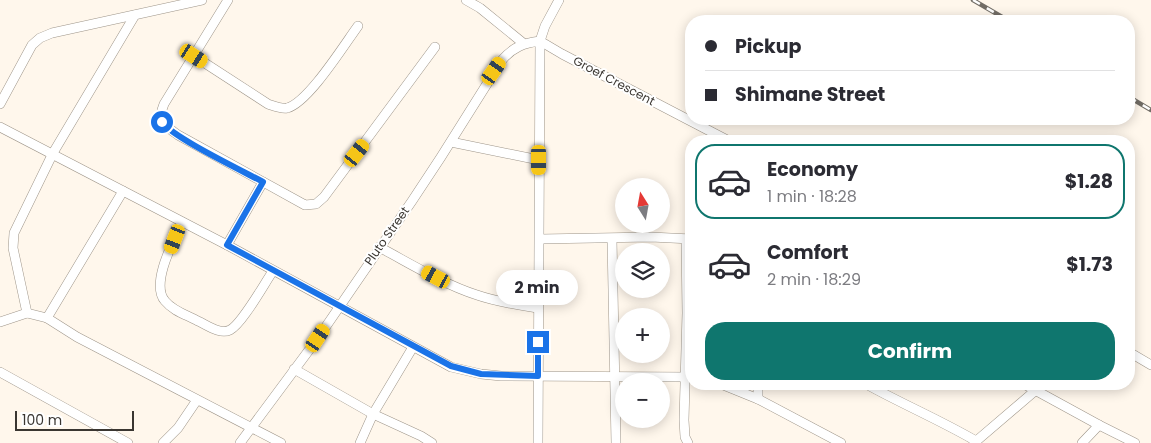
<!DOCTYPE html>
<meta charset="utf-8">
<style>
body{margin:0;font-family:Poppins,sans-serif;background:#f2f2f3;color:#2b2b33;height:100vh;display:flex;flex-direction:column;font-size:19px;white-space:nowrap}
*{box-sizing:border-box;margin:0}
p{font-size:16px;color:#7c7c81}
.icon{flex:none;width:28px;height:28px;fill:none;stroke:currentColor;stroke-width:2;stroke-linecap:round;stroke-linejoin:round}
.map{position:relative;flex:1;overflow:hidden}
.drawer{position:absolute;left:685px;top:135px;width:450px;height:255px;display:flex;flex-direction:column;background:#fff;border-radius:20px;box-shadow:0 2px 12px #0003}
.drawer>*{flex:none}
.banner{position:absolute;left:685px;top:15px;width:450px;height:110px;border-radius:20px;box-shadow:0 2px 12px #0003;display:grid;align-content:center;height:110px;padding:0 20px;background:#fff}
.needle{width:32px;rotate:349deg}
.controls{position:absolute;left:615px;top:178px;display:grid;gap:10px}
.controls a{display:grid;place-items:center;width:55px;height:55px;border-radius:50%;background:#fff;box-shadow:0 2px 12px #0003;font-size:25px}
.scale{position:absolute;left:15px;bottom:12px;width:119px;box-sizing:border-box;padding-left:5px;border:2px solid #3a3631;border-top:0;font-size:14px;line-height:18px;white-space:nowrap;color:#3a3631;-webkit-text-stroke:4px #fff;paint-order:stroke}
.end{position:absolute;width:22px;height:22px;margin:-11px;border:6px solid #1a73e8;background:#fff;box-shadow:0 0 0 2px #fff}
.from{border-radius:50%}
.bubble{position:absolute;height:35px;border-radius:18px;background:#fff;box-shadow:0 2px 12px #0003;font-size:16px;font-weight:700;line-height:35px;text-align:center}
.car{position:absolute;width:15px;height:30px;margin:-15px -8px;border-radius:6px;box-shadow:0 0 4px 1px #0007;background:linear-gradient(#f5c518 24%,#345 0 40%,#f5c518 0 76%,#345 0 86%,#f5c518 0)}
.banner b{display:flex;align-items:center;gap:18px;height:48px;font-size:19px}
.banner b+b{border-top:1px solid #e1e1e2}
.banner i{width:12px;height:12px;background:#2b2b33}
ul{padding:9px 0 0;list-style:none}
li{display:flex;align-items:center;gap:15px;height:75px;margin:0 10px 8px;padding:0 10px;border:2px solid transparent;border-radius:20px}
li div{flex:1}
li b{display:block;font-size:19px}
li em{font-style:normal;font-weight:700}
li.on{border-color:#0f766e}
li>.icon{width:45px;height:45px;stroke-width:1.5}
.action{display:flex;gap:10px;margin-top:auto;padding:10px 20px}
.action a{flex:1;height:58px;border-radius:20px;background:#0f766e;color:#fff;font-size:20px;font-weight:700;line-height:58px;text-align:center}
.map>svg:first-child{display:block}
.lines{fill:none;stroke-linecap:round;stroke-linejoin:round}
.minor-casing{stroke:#9e9589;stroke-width:10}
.minor{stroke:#fff;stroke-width:9}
.rail-casing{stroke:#726d66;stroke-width:4.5}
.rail{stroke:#fff;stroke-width:2.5;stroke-dasharray:8;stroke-linecap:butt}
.route{stroke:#1a73e8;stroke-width:6}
.labels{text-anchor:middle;stroke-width:4;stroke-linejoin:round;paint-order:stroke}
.street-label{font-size:12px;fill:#3a3631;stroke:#fff}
</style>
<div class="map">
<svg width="1151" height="443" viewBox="0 0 1151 443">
<rect width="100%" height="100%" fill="#fff7ec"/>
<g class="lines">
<defs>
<g id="minor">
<path d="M 228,0 L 164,104 C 157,120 165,126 178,135 L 305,205 L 316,204 L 324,197 L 435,47"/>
<polyline points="466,0 480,8 523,43"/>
<polyline points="559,0 545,26 540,41 562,54 729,141"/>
<path d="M 194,56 L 268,104 C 274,106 281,109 287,108 C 308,103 344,45 358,26"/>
<polyline points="0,104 32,45 40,38 52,33 202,0"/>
<polyline points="0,127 227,245 451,367 481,374 501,376 691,377"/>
<polyline points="451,142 539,160"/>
<path d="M 182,222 C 174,240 150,284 165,301 C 173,311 187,315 198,321 C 207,325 220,335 230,330 C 242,324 264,284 273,271"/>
<polyline points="540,239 651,237 691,239"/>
<polyline points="612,239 616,443"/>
<polyline points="686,239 687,313 684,420 685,437 688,443"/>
<polyline points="227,245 263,182"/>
<path d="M 379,247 C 411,264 443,284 477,295 C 497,302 518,305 538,308"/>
<polyline points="27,313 13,248 14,233 53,153 135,15"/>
<polyline points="47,318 77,337 281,443"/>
<polyline points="0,322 27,313 47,318 123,191"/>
<polyline points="1129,352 1151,365"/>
<polyline points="294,369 373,414 421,436 432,443"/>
<polyline points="0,372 128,443"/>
<polyline points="721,384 758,399 841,443"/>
<path d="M 866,384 C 902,404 940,420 976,441"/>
<polyline points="1024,384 1099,425 1135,443"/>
<polyline points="758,399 758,384"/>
<polyline points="163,443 178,428 197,400"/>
<path d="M 240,443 L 318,338 L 412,201 L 441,157 L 502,60 C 513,47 524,43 540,41 L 538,443"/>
<polyline points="360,443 373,414 413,347"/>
<polyline points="974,443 1043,384"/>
<polyline points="1082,443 1099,425"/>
</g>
</defs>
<use href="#minor" class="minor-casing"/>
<use href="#minor" class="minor"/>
<defs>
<g id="rail">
<polyline points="973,0 1009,21"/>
<polyline points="1129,97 1151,110"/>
</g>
</defs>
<use href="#rail" class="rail-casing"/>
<use href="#rail" class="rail"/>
</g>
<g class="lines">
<path class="route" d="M 162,122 C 172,137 243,171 263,182 L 227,245 L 451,366 L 481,374 L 538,376 L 538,342"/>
</g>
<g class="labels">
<g class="street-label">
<text transform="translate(614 81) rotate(28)" y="4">Groef Crescent</text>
<text transform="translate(387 236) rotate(-55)" y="4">Pluto Street</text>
</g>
</g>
</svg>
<div class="controls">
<a><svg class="needle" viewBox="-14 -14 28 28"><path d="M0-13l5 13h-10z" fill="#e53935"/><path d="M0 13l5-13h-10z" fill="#7c7c81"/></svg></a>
<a><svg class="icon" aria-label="layers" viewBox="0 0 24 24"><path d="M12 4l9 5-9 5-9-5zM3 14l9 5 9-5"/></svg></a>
<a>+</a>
<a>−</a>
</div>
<div class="scale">100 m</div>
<i class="end from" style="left:162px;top:122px"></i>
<i class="end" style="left:538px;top:342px"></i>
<div class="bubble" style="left:496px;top:270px;width:82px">2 min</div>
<i class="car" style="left:194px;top:56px;rotate:123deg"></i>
<i class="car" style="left:494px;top:71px;rotate:35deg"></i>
<i class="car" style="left:357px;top:153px;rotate:38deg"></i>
<i class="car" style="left:539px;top:160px;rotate:180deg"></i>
<i class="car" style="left:175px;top:239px;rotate:201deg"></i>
<i class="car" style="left:436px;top:277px;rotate:298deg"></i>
<i class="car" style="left:318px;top:338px;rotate:34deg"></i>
<div class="banner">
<b><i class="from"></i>Pickup</b>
<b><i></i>Shimane Street</b>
</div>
<section class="drawer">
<ul>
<li class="on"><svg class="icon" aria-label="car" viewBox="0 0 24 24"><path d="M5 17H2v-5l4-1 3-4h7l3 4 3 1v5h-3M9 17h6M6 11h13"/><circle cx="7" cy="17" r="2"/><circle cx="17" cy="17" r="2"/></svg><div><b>Economy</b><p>1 min · 18:28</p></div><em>$1.28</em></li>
<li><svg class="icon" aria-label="car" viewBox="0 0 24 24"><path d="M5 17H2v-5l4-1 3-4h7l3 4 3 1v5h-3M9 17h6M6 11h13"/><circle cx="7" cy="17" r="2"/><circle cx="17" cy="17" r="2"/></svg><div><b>Comfort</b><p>2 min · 18:29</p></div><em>$1.73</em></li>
</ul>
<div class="action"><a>Confirm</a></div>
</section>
</div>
